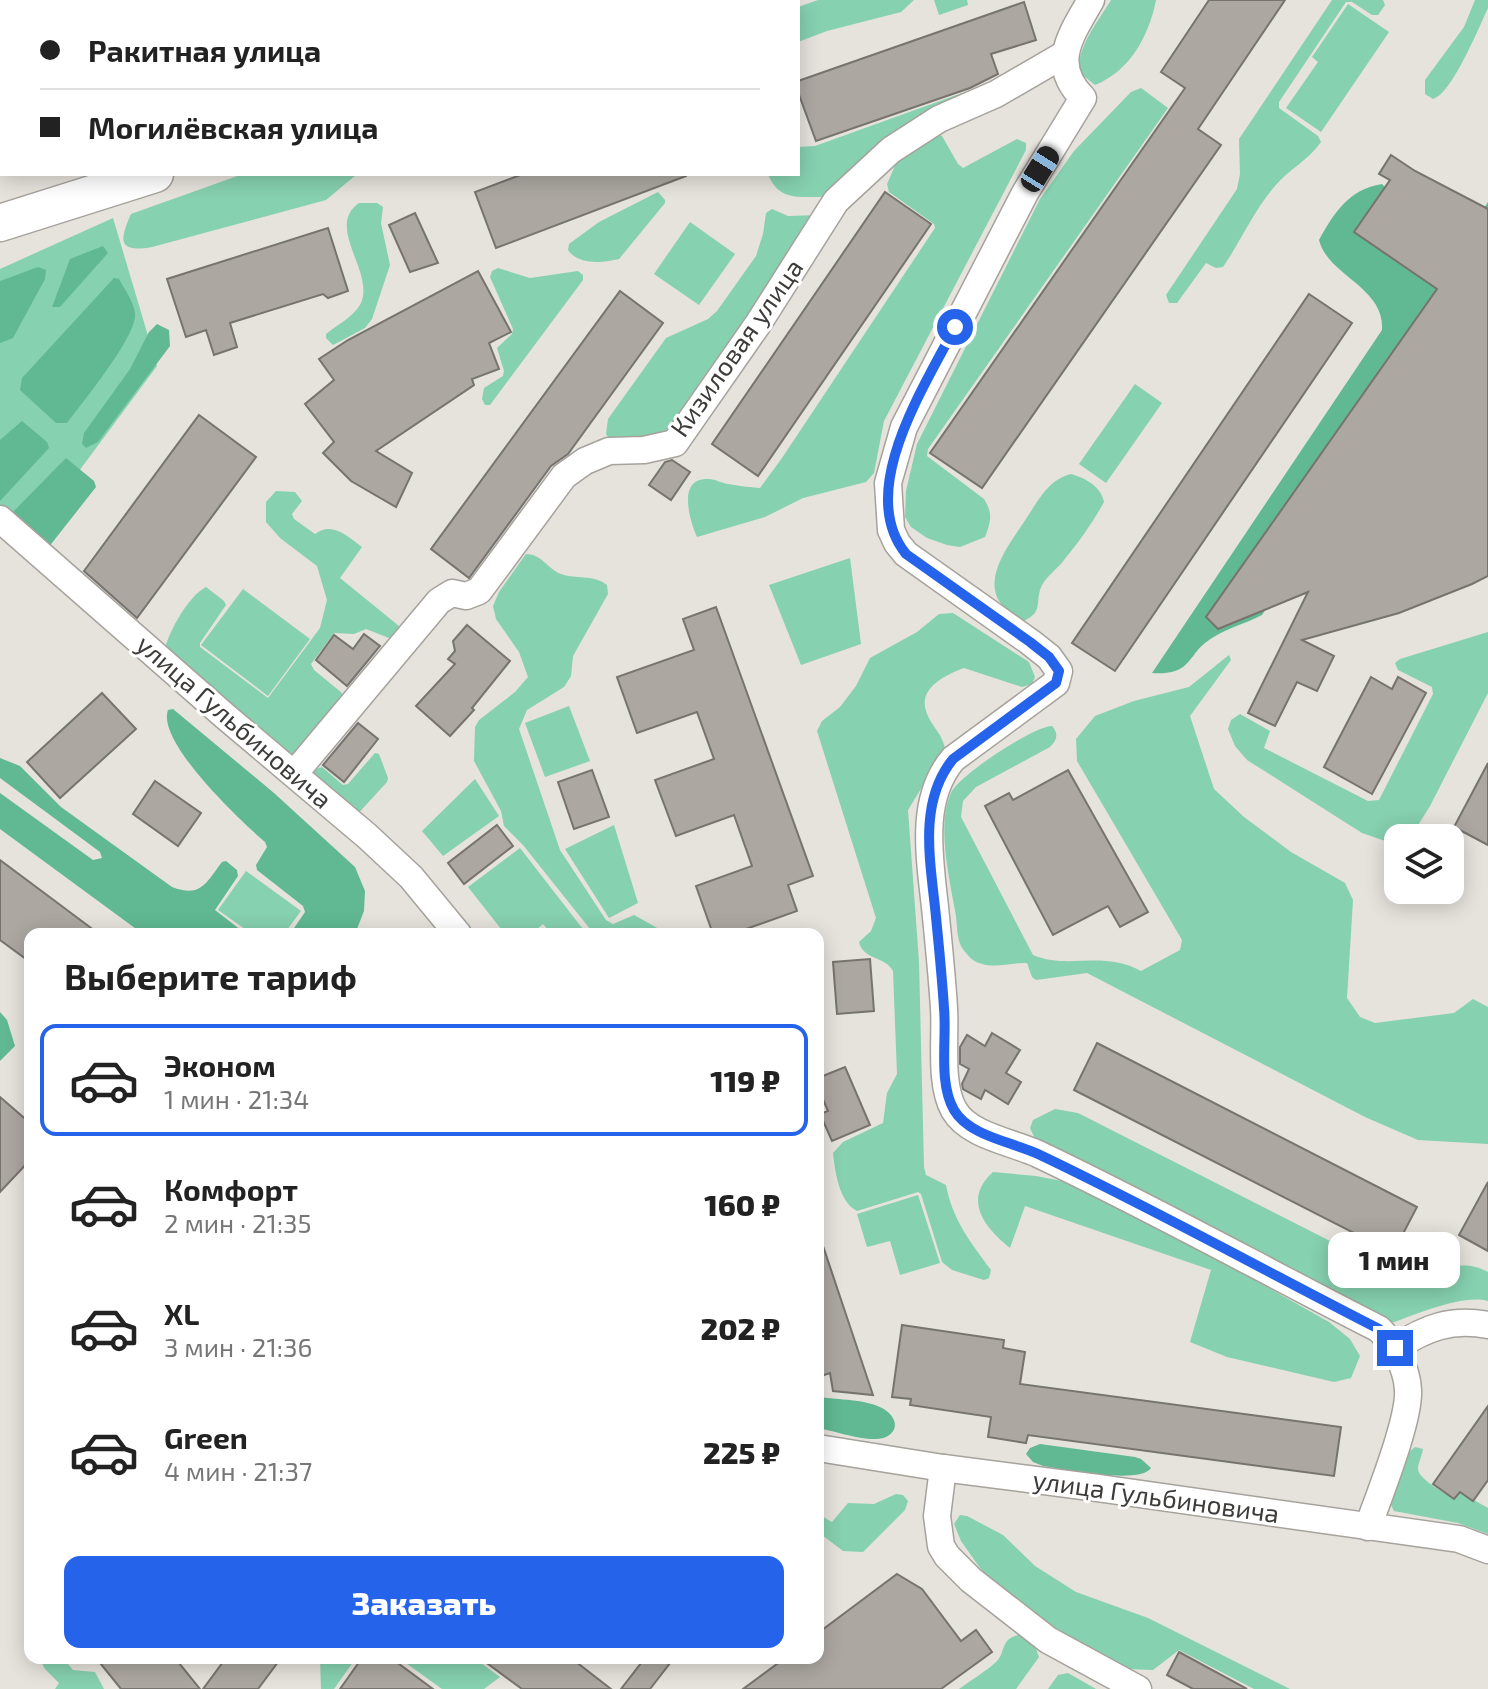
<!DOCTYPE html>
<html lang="ru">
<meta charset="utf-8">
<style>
body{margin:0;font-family:"Exo 2",sans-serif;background:#f2f2f2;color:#222;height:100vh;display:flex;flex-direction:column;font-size:30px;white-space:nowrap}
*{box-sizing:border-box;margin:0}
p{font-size:26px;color:#767676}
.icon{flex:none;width:44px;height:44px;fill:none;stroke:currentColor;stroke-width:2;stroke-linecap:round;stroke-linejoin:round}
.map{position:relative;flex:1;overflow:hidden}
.panel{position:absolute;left:24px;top:928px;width:800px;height:736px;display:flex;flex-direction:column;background:#fff;border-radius:16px;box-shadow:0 4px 20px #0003}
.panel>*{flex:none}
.hud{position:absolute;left:0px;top:0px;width:800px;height:176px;box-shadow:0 4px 20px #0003;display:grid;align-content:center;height:176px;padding:0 40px;background:#fff}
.fabs{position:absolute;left:1384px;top:824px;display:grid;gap:16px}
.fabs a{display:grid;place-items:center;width:80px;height:80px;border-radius:16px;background:#fff;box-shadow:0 4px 20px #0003;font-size:40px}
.end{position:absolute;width:36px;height:36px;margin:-18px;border:10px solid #2563eb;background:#fff;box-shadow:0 0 0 4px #fff}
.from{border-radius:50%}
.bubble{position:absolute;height:56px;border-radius:16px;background:#fff;box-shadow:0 4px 20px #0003;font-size:26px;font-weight:800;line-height:56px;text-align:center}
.car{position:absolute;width:24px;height:48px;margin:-24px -12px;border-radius:10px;box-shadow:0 0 6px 2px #0007;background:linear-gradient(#222 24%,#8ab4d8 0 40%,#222 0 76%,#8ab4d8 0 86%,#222 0)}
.hud b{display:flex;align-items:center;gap:28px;height:76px;font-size:30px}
.hud b+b{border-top:2px solid #e0e0e0}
.hud i{width:20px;height:20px;background:#222}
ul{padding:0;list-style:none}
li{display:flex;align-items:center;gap:24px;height:112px;margin:0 16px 12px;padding:0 24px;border:4px solid transparent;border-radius:16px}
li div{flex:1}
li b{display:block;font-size:30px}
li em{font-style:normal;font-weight:800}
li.on{border-color:#2563eb}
li>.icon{width:72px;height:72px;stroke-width:1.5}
h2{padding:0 40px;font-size:36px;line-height:96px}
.button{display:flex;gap:16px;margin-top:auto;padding:16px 40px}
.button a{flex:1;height:92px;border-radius:16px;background:#2563eb;color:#fff;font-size:32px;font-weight:800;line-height:92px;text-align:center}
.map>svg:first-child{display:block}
.green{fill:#86d1af}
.forest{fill:#60b993}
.building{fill:#aca7a1;stroke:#77736e;stroke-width:2}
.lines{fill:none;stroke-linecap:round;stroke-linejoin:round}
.street-casing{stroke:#a6a29c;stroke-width:29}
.secondary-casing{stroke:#a6a29c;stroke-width:39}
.street{stroke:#fff;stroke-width:26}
.secondary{stroke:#fff;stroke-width:36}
.route{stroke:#2563eb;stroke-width:10}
.labels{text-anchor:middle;stroke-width:6;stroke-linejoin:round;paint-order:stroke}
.street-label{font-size:26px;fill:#3e3c3a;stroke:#fff}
</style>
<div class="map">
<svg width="1488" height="1689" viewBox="0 0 1488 1689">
<rect width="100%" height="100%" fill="#e6e2dc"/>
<g class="green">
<polygon points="818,0 914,0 901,12 827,31 798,42 798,7"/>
<polygon points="934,0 967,0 968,5 939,15"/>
<path d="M 1111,0 L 1156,0 C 1149,36 1130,71 1095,85 L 1079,72 C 1077,46 1098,22 1111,0 Z"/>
<path d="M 1332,0 L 1383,0 L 1385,5 L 1378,15 L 1372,15 L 1352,2 L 1346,2 L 1279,102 L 1279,108 L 1318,136 L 1321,142 C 1309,160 1289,169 1275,186 C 1254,210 1241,241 1223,267 L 1216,268 L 1206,263 L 1177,303 L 1169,303 L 1166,295 L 1237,189 L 1240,174 L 1239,139 Z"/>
<path d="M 1475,0 L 1488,0 L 1488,8 C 1479,27 1452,94 1433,99 L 1425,94 L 1425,80 L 1464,27 Z"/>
<polygon points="1348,4 1389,32 1321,132 1286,108 1318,62 1312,57"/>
<path d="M 987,84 L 821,197 C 797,197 778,200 768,174 L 798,174 L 798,147 L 815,146 Z"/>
<path d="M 1141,88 L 1168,108 L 928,449 L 927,456 L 984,499 C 993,513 991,522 985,537 L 960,547 L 947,545 L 927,538 L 911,527 L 905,517 L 906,491 L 917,444 L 1040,199 L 1074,151 L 1131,92 Z"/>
<path d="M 936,134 L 942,136 L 958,164 L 963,168 L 1017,139 L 1026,143 L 1026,150 L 884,421 L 874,473 L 866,482 L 803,498 L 765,517 L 697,537 C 690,521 676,477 709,479 C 715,479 721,483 728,484 C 738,486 749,487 760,488 L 782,458 L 935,228 L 934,224 L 889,192 L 887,184 L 900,154 Z"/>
<path d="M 243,174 L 357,174 L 326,200 L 152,247 C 118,253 119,241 131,214 Z"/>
<path d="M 658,192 L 665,200 L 665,203 L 619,259 C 603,263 578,265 568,250 L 569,244 L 599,222 Z"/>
<path d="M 359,203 L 377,203 L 383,207 L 381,223 L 390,265 L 372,319 L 365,328 L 333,345 L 326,338 L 326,334 C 337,325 353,317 360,305 C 377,274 324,227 359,203 Z"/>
<polygon points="772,209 788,216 818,215 671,434 611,441 606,434 608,419 666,338 708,319 717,311 756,256 763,234 766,213"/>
<polygon points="113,218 157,366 27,541 0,516 0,269"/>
<polygon points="690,222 735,254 699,305 654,274"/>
<polygon points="498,268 530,278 578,271 583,275 583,280 490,405 485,405 482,399 484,388 503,376 504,371 497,348 512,334 513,329 490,277 492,271"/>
<polygon points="1135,384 1162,403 1106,483 1079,464"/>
<path d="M 1071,474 C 1085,478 1101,486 1104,502 C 1093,522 1079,542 1064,560 C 1057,570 1044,577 1040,590 C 1036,605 1042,612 1024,621 C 971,596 1001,556 1024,522 C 1037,503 1047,480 1071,474 Z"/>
<path d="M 276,491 L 295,492 L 302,501 L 292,514 L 294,519 L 315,534 C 332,521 347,536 362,547 L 340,578 L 399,626 L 394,636 L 389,638 L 366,629 L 354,634 L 334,633 L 311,664 L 314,670 L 342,693 L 341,699 L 291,761 L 163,657 C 166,636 187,597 206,587 L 224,601 L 226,605 L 200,643 L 200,647 L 268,698 L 320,628 L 327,600 L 317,566 L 280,538 L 266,522 L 266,502 Z"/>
<path d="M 526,554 C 543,554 548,571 564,575 C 580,579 594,575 607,585 L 608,594 L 573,656 L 571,676 L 564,687 L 527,710 L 519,729 L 560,850 L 606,920 L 613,924 L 634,915 L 668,934 L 594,934 L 523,845 L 504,826 L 501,811 L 474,761 L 475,727 L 479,720 L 515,692 L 528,677 L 519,652 L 496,619 L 493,606 L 499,592 Z"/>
<polygon points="850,558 861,644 801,665 769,585"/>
<polygon points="243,589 310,639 268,696 201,645"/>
<path d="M 953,613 L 1029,662 L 1035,677 L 1032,684 L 1022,687 L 964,668 C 948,674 918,687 926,711 C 932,729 945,734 946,756 L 930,774 L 908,810 L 919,962 L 924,1167 L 926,1175 L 946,1185 C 952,1219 971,1243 991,1270 L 989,1278 L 984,1280 L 952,1270 L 942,1262 L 921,1194 L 918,1192 L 857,1211 C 839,1202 835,1171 833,1153 L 843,1142 L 883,1123 L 887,1093 L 897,1074 L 893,971 C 885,956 863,960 859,942 L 871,931 L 876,918 L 817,731 L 822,721 L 840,707 L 856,686 L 870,658 L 917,632 L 939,614 Z"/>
<polygon points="1488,632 1488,693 1430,806 1410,838 1398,838 1398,843 1394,844 1362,833 1247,760 1235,746 1228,729 1231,720 1240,714 1270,731 1264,748 1368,801 1379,800 1433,694 1432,687 1398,670 1395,663 1400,659"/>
<path d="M 1229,655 L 1231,660 L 1190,716 L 1214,789 L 1244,817 L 1291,852 L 1345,883 L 1353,900 L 1347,998 L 1360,1017 L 1375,1023 L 1454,1013 L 1473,999 L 1488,1007 L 1488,1144 L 1418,1140 L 1365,1117 L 1087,973 L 1036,980 L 1032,977 L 1027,963 C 1009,962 990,971 973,960 C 969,957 964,951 961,946 C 957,938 957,925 956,916 C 950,880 936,827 951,793 C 959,775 1034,726 1052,726 C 1059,734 1057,740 1050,747 L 976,787 L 963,801 L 961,817 L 1033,955 C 1068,970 1102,950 1141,971 L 1180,950 L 1182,940 L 1077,761 L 1076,739 L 1095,716 L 1134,701 L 1189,687 Z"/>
<polygon points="569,706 590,761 545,777 525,723"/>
<polygon points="375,753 379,754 388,778 387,782 354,818 307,781 313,770 322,767 343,785 348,784"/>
<polygon points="475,779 499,816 443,856 422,831"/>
<polygon points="614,825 638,903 609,918 565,849"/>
<polygon points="520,848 579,924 587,934 552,934 543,924 531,934 505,934 468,887"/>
<polygon points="246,871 301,911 284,934 252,934 218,910"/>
<path d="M 1055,1109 L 1078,1113 L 1391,1272 C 1399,1273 1409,1276 1417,1274 C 1443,1270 1463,1258 1488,1272 L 1488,1301 C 1462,1294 1415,1315 1389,1324 L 1039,1147 L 1030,1128 L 1033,1120 Z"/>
<path d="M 993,1172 L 1036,1176 L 1062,1181 L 1180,1238 L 1329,1322 L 1350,1339 L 1360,1356 L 1351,1378 L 1334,1382 L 1227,1357 L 1190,1342 L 1211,1270 L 1025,1206 L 1010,1248 C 985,1228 962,1200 993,1172 Z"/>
<polygon points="918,1195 940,1263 900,1275 890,1241 867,1247 857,1214"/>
<path d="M 1415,1447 L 1423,1449 C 1422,1456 1418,1463 1418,1469 C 1418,1479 1445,1493 1454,1499 L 1460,1492 L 1488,1508 L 1488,1534 L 1458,1523 L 1394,1511 L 1390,1503 L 1408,1453 Z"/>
<polygon points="896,1494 903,1495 908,1501 905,1510 863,1552 843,1551 818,1532 818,1514 832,1522 848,1503 874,1504"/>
<polygon points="960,1515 967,1516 1003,1535 1035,1566 1076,1592 1148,1618 1290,1689 1254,1689 1179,1650 1153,1670 1127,1669 1059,1639 1020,1609 980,1568 961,1541 954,1524"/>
<path d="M 1019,1635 L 1035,1646 L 1039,1657 L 1016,1689 L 959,1689 C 971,1680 985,1672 996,1662 C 1006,1653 1000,1638 1019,1635 Z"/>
<polygon points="39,1658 63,1658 73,1670 95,1672 104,1689 55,1689 59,1683 45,1669"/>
<polygon points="320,1658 356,1658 334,1689 321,1689"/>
<polygon points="399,1658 474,1658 500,1677 484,1689 442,1689"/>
<polygon points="1068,1673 1096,1689 1048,1689 1058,1675"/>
</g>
<g class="forest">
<path d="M 1382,184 L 1386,188 L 1481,213 L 1488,202 L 1488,245 L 1468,301 L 1262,615 C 1243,625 1222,629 1205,643 C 1196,650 1191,661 1183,667 C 1175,673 1162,674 1152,673 L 1382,330 C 1385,287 1328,276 1319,240 C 1334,213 1349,189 1382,184 Z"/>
<polygon points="103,246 108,253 60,307 52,307 70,259"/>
<polygon points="38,267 46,270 45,279 13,338 0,343 0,281"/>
<path d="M 114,278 L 119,279 C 125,290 134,302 135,314 C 137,336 82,403 67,423 L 56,423 L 20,390 L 22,378 Z"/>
<polygon points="157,324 169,330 170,346 98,442 86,448 82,444 84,433 130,369 149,332"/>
<polygon points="22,421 47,442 49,448 0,501 0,440"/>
<polygon points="66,458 94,481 96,487 48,548 11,514"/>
<path d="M 173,709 L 274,793 L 355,867 L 365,891 L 364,911 L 355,934 L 290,934 L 305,912 L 303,906 L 257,870 L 256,865 L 267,847 L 265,842 C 242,822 156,742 168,710 Z"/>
<path d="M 0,758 L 20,766 L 61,807 L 172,887 C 201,898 206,883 222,862 L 226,861 L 237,870 L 238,876 L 215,910 L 246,934 L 143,934 L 0,829 L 0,793 L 93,860 L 102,858 L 100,852 L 0,778 Z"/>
<polygon points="0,1012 7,1020 15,1046 0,1061"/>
<path d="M 820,1397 C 838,1400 865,1399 882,1408 C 894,1414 902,1429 886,1437 C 871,1444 835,1431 818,1428 Z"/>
<path d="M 1040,1444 L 1135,1457 L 1141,1459 L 1151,1468 C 1140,1485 1064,1469 1043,1466 L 1033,1462 L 1026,1454 L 1030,1448 Z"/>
</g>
<g class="building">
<polygon points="1209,0 1285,0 1198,129 1221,145 982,488 930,453 1185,88 1161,72"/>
<polygon points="1024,2 1036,40 991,54 998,74 970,88 816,141 798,92 798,81"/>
<polygon points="1391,155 1415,171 1488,209 1488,576 1472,584 1399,613 1302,640 1334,656 1317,691 1297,682 1275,726 1248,713 1308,592 1218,629 1206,617 1437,289 1354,232 1390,180 1379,174"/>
<polygon points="523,174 686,174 686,176 496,248 475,192"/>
<polygon points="885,192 931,224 758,476 712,444"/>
<polygon points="415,213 438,263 410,272 389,225"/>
<polygon points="328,228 348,291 328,298 323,294 230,323 237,347 214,355 206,330 186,337 167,279"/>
<polygon points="478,271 511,332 489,343 499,369 472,379 474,385 376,451 412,473 396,507 351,481 323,453 334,442 305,404 334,380 319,359 348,340"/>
<polygon points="620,291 663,323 568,454 551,466 469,578 431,549"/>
<polygon points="1309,294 1352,323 1115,671 1072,643"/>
<polygon points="199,415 256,457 137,618 84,571"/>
<polygon points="672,460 690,472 671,500 649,485 665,462"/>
<polygon points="716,607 813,876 788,885 797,911 732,934 713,934 696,886 752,866 734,815 676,836 655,780 714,759 697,712 637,733 617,677 694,650 683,619"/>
<polygon points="467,625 510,661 472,708 474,710 450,736 416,706 455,664 448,659 455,651 453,641"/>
<polygon points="364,634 380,646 347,686 316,660 334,635 353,649"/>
<polygon points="1371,677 1392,689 1398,677 1426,693 1372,794 1324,767"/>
<polygon points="102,693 136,729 60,798 27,762"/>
<polygon points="358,723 378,739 344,782 323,765"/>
<polygon points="1488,763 1488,845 1454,827"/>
<polygon points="592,770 609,817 574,829 558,782"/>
<polygon points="1068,770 1148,912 1120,927 1108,906 1053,935 985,806 1009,793 1013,800"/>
<polygon points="155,781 201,813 178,846 133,814"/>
<polygon points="497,825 513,846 464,884 448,863"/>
<polygon points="0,860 59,904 99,934 30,934 30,962 0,940"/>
<polygon points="870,959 874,1011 837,1014 833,962"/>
<polygon points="992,1033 1020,1050 1006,1073 1021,1082 1008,1104 985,1090 981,1099 963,1089 962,1084 969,1069 960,1064 960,1047 967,1035 985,1046"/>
<polygon points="1097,1043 1417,1207 1393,1253 1074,1090"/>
<polygon points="845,1067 870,1125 832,1141 820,1114 828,1111 818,1088 818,1078"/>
<polygon points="0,1097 30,1123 30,1160 0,1192"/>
<polygon points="1488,1182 1488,1251 1459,1235"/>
<polygon points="818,1243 822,1243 873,1395 833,1391 830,1373 818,1377"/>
<polygon points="902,1325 1004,1340 1003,1348 1025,1352 1020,1384 1341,1427 1334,1476 1028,1435 1026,1443 988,1437 991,1417 910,1405 911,1399 892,1397"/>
<polygon points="1488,1406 1488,1480 1473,1501 1460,1492 1454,1499 1433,1484"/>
<polygon points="897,1574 922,1589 961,1641 976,1630 992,1652 941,1689 743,1689 785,1658 818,1658 818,1633"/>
<polygon points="1179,1652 1247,1689 1193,1689 1167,1675"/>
<polygon points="96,1658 175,1658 200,1689 121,1689"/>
<polygon points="226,1658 281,1658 258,1689 203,1689"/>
<polygon points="362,1658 391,1658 433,1689 340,1689"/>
<polygon points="480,1658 571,1658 611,1689 522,1689"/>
<polygon points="645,1658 674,1658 650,1689 621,1689"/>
</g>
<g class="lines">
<defs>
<g id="street">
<path d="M 1091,0 C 1071,35 1049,64 1083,98 L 1025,193 L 904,427 L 888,483 L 891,530 L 897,543 L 906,554 L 1030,642 L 1049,657 L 1059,671 L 1056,683 L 953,759 C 917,802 931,864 936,917 C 939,947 942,977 944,1008 C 946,1037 939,1084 954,1110 C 969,1136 1012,1142 1038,1154 C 1154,1209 1265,1271 1379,1329 C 1394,1344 1407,1368 1408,1390 C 1410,1419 1379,1496 1368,1527"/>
<polyline points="0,519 226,717 367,836 411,877 458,934"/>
<polyline points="294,774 439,601 452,593 466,596 479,591 564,476 585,461 609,451 644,450 675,443 758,324 836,201 891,150 939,119 996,94 1065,54"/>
<path d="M 1395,1348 C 1425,1328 1451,1318 1488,1325"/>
<polyline points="818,1448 943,1468 1098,1488 1459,1539 1488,1550"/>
<polyline points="943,1468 937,1516 941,1546 947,1556 971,1580 1048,1640 1138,1689"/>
</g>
<g id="secondary">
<polyline points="668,2 675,0"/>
<polyline points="0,223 155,174"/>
</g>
</defs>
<use href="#street" class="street-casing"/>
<use href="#secondary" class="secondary-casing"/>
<use href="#street" class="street"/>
<use href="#secondary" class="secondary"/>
</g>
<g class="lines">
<path class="route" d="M 955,327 C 925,386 855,491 906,554 L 1030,642 L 1049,657 L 1059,671 L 1056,683 L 953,759 C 917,803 931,864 936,917 C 939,947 942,977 944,1008 C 947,1039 938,1082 954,1110 C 969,1136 1012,1142 1038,1154 C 1154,1209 1265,1271 1379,1329 L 1395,1348"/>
</g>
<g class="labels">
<g class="street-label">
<text transform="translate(737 348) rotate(-55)" y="9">Кизиловая улица</text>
<text transform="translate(234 722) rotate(41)" y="9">улица Гульбиновича</text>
<text transform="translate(1156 1497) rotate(8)" y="9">улица Гульбиновича</text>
</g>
</g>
</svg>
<div class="fabs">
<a><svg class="icon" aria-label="layers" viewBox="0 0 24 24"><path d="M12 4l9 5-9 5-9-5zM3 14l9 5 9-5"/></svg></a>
</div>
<i class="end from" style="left:955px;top:327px"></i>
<i class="end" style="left:1395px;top:1348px"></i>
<div class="bubble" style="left:1328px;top:1232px;width:132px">1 мин</div>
<i class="car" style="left:1040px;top:169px;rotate:32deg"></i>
<div class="hud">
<b><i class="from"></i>Ракитная улица</b>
<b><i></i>Могилёвская улица</b>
</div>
<section class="panel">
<h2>Выберите тариф</h2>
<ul>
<li class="on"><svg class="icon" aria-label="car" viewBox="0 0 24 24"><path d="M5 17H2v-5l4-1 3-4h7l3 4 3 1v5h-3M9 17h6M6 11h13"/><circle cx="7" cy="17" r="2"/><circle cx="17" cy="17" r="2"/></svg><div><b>Эконом</b><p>1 мин · 21:34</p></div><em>119 ₽</em></li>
<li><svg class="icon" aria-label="car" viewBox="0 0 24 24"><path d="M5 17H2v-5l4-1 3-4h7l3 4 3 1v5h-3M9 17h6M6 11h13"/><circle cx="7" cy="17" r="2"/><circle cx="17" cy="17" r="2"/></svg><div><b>Комфорт</b><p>2 мин · 21:35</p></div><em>160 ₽</em></li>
<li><svg class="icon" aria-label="car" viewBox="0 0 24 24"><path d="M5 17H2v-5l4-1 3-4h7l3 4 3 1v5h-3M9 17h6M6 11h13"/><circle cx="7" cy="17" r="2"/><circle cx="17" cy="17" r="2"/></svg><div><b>XL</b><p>3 мин · 21:36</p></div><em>202 ₽</em></li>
<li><svg class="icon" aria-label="car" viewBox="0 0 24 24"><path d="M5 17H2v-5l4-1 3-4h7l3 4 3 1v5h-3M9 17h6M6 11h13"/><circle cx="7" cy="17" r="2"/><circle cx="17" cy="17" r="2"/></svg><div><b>Green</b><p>4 мин · 21:37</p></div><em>225 ₽</em></li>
</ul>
<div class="button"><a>Заказать</a></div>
</section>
</div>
